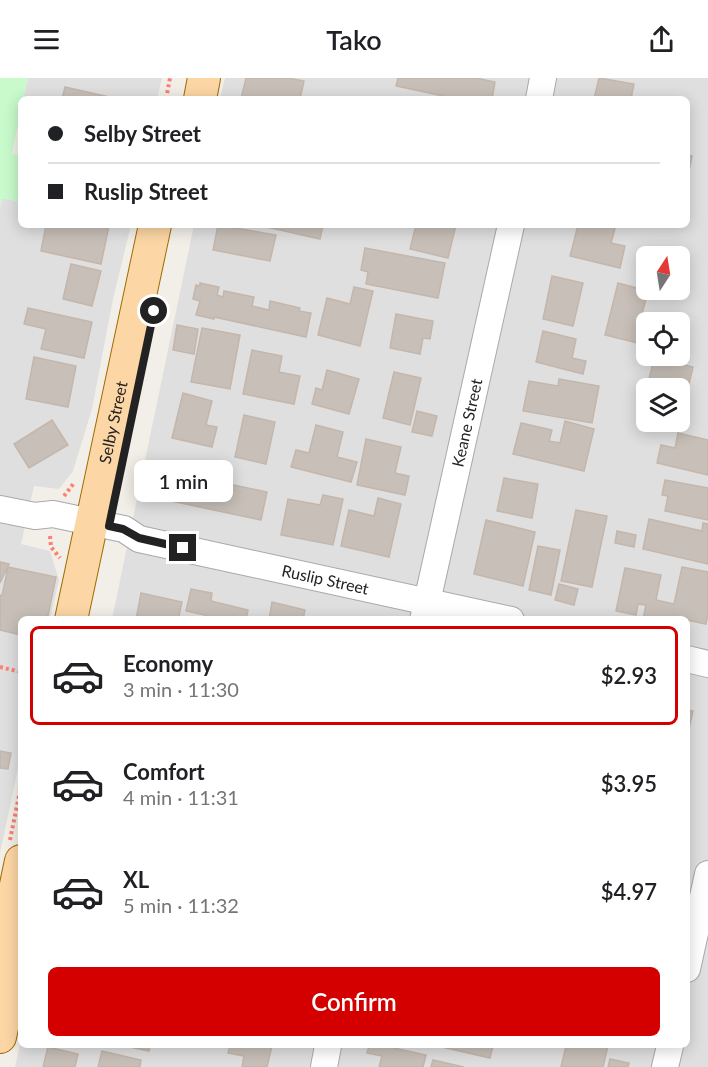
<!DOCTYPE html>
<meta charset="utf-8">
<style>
body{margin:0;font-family:Lato,sans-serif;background:#f6f6f6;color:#202124;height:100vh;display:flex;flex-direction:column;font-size:22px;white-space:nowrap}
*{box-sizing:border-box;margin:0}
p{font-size:20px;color:#757577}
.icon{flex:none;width:33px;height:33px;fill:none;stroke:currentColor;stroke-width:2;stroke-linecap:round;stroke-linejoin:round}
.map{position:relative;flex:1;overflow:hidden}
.sheet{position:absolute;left:18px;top:538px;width:672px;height:432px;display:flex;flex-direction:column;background:#fff;border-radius:9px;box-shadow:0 3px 15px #0003}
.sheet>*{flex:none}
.top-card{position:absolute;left:18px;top:18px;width:672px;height:132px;border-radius:9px;box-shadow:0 3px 15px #0003;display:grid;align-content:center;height:132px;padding:0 30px;background:#fff}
.needle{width:39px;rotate:12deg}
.tools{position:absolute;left:636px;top:168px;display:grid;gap:12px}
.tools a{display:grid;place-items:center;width:54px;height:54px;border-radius:9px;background:#fff;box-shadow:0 3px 15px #0003;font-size:30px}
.end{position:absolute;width:27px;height:27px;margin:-14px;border:8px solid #222;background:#fff;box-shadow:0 0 0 3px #fff}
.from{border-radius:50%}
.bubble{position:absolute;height:42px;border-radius:9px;background:#fff;box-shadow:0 3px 15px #0003;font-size:20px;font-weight:600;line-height:42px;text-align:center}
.top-card b{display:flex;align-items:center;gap:21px;height:57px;font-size:22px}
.top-card b+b{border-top:2px solid #e0e0e0}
.top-card i{width:15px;height:15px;background:#202124}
ul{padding:10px 0 0;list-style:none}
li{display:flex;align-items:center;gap:18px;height:99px;margin:0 12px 9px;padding:0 18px;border:3px solid transparent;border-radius:9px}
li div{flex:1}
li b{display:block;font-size:22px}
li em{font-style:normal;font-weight:600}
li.selected{border-color:#d40000}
li>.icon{width:54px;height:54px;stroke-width:1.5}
.button{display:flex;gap:12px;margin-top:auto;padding:12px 30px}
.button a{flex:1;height:69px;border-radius:9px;background:#d40000;color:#fff;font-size:24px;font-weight:600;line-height:69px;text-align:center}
header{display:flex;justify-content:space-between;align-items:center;height:78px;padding:0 30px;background:#fff;font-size:27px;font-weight:600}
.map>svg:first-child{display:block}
.residential{fill:#e0dfdf;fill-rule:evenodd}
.park{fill:#c8facc}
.building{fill:#c7bfb8;stroke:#c4b6ab;stroke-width:1.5}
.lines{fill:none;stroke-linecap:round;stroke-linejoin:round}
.minor-casing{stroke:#a9a9a9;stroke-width:28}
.major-casing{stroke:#a06b00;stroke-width:34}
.path{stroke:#fa8072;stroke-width:4;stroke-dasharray:3 3;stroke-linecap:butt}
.minor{stroke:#fff;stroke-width:26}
.major{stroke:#fcd6a4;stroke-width:32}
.route{stroke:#222;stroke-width:8}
.labels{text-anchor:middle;stroke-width:4.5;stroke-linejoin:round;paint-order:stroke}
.street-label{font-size:16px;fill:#222;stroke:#fff}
</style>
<header><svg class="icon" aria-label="menu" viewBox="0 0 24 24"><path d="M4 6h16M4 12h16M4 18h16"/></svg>Tako<svg class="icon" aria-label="share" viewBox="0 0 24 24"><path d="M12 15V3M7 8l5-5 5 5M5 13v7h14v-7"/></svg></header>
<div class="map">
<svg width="708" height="989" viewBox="0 0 708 989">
<rect width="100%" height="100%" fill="#f2efe9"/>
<g class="residential">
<polygon points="28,0 162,0 157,21 23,21"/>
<path d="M 225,0 L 708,0 L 708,989 L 15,989 L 21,962 L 21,968 L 687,968 L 687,542 L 112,541 L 194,147 L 687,147 L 687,21 L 220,21 ZM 646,178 L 680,178 L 680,212 L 646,212 ZM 646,244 L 680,244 L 680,278 L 646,278 ZM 646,310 L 680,310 L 680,344 L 646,344 Z"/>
<polygon points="2,120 21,124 21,147 131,147 113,221 92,331 73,393 59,411 34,408 21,466 50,473 59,502 50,541 21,542 21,677 0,775 0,131"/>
</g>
<polygon class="park" points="0,0 28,0 23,21 21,21 21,31 12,76 21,78 21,124 2,120 0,131"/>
<g class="building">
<polygon points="246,0 288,0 304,3 300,21 241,21"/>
<polygon points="398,0 476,0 495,4 492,21 457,21 396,8"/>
<polygon points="599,0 634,6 631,21 594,21"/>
<polygon points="65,9 118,21 62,21"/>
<polygon points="687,77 692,78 687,103"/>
<polygon points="46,147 109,148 101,186 41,173"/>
<polygon points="218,147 276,157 270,183 213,172"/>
<polygon points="258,147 323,147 320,161"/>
<polygon points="416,147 456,147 448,180 410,171"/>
<polygon points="578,147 616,147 611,165 625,168 620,190 570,178"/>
<polygon points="365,170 445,185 438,220 366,206 368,194 361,192"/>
<polygon points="71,186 101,193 92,228 63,221"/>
<polygon points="552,198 583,205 573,248 543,241"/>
<polygon points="200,205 219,209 217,217 223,219 224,213 254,219 252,228 269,232 270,223 300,230 299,233 311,235 306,259 214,239 214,241 196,237 200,223 193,221 196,207 200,208"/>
<polygon points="618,205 648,213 641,240 655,243 646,244 646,267 605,257"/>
<polygon points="354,209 373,213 360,268 318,257 327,220 350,226"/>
<polygon points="28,230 92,244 84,280 41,271 46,251 24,246"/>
<polygon points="396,236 433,243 430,261 423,260 420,276 390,270"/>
<polygon points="177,247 198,251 194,276 173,272"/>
<polygon points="202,250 240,257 230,311 191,304"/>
<polygon points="543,253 576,261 572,280 586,283 583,296 536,284"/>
<polygon points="252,272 282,278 279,294 300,298 294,326 243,316"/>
<polygon points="34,279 76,288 68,329 26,321"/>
<polygon points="654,280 693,289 681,340 680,310 647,310"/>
<polygon points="327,292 359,301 349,336 312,326 316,310 322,312"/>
<polygon points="394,294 421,300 410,347 383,340"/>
<polygon points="559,301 599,308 592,345 523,333 529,303 558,308"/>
<polygon points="183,315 212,323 206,347 217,349 212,369 172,360"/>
<polygon points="417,333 437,338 432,358 412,354"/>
<polygon points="244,337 275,344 266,386 235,379"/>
<polygon points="52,342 68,367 29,390 14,366"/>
<polygon points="565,343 594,351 584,393 513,376 521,345 552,352 549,363 560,365"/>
<polygon points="316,347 343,354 337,379 357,384 351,404 291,389 296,372 309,375"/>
<polygon points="678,355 708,362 708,397 657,385 661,367 675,370"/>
<polygon points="366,361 401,369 395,395 409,398 405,417 357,407"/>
<polygon points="163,392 267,414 261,442 157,420"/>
<polygon points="504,400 538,406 532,440 497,433"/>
<polygon points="665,402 708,410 708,442 665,433 668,418 662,417"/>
<polygon points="323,417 343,421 333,467 281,457 288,421 320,427"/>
<polygon points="378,420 401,426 389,479 341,468 349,432 374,438"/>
<polygon points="576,432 607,438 592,509 561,503"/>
<polygon points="649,441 702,453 703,445 708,446 708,486 643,471"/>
<polygon points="486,442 535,454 523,508 474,496"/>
<polygon points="617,453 636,457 634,469 615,465"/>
<polygon points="538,468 560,472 551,517 529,512"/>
<polygon points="0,484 9,486 0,505"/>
<polygon points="8,489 56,499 47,542 21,542 21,557 0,552 0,517 2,518"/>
<polygon points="682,489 708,494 708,536 706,546 682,541 643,541 646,527 638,526 636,537 616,533 625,490 661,497 656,522 674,526"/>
<polygon points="559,506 578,511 574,527 555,522"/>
<polygon points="191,511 212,515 211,523 248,532 246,542 204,542 205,537 186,533"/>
<polygon points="141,515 182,524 178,542 136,542"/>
<polygon points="272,524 305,532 303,542 269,542"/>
<polygon points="687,632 693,633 687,659"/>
<polygon points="0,673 11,675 8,691 0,690"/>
<polygon points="125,968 150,968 149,973"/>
<polygon points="230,968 272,968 267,989 242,989 244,978 228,975"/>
<polygon points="369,968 385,968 426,977 423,989 379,989 382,978 367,975"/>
<polygon points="443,968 493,968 490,980 442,969"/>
<polygon points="566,968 608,968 603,989 561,989"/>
<polygon points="48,969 78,976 75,989 43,989"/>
<polygon points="102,973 141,982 140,989 98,989"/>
<polygon points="610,981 629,985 628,989 608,989"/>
<polygon points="433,982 464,989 431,989"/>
</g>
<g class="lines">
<defs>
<g id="minor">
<polyline points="539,21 543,0"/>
<polyline points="0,431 35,438 53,436 91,444"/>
<path id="s1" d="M 109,448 L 124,451 L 139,461 L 511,542"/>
<path id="s2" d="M 423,542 L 511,147"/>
<polyline points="687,581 708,586"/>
<polyline points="687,891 708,796"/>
<polyline points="324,989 328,968"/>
<polyline points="665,989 670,968"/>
</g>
<g id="major">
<polyline points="200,21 204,0"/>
<path id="s3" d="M 71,542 L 155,147"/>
<polyline points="0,883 21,783"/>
<polyline points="0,959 21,860"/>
</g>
</defs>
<use href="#minor" class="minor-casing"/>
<use href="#major" class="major-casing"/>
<g class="path">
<polyline points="166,21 170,0"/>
<polyline points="64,418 74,405"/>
<polyline points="50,458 51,469 60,480"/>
<polyline points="0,589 21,594"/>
<polyline points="10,762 21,708"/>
</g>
<use href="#minor" class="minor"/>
<use href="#major" class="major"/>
</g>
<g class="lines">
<polyline class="route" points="154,233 109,448 123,451 139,460 183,470"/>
</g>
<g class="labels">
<g class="street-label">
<text dy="6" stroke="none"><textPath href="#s3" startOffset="202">Selby Street</textPath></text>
<text dy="6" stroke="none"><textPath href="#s2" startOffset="202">Keane Street</textPath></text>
<text dy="6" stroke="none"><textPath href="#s1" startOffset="224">Ruslip Street</textPath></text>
</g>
</g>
</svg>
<div class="tools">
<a><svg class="needle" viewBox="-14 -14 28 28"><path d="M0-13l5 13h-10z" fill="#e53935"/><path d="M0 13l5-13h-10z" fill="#757577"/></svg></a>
<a><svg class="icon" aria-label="locate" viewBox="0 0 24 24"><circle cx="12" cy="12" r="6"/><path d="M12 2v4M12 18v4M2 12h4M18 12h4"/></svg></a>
<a><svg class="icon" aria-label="layers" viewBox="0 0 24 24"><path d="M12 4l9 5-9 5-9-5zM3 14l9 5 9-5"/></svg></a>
</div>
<i class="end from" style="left:154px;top:233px"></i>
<i class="end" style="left:183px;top:470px"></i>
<div class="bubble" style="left:134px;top:382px;width:99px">1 min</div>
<div class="top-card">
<b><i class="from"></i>Selby Street</b>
<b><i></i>Ruslip Street</b>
</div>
<section class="sheet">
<ul>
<li class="selected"><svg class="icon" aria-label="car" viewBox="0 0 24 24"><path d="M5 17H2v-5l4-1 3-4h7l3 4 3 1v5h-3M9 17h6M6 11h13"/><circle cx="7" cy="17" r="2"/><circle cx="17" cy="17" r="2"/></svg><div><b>Economy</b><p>3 min · 11:30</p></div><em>$2.93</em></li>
<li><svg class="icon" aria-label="car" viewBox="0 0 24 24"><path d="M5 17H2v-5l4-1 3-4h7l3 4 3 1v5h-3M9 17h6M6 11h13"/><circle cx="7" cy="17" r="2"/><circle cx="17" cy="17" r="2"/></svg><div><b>Comfort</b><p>4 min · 11:31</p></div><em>$3.95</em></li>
<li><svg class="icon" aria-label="car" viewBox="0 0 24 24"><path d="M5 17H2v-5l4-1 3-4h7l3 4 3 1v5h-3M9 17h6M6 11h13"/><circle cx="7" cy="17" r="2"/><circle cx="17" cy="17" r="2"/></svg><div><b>XL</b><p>5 min · 11:32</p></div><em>$4.97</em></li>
</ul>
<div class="button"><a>Confirm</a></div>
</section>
</div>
